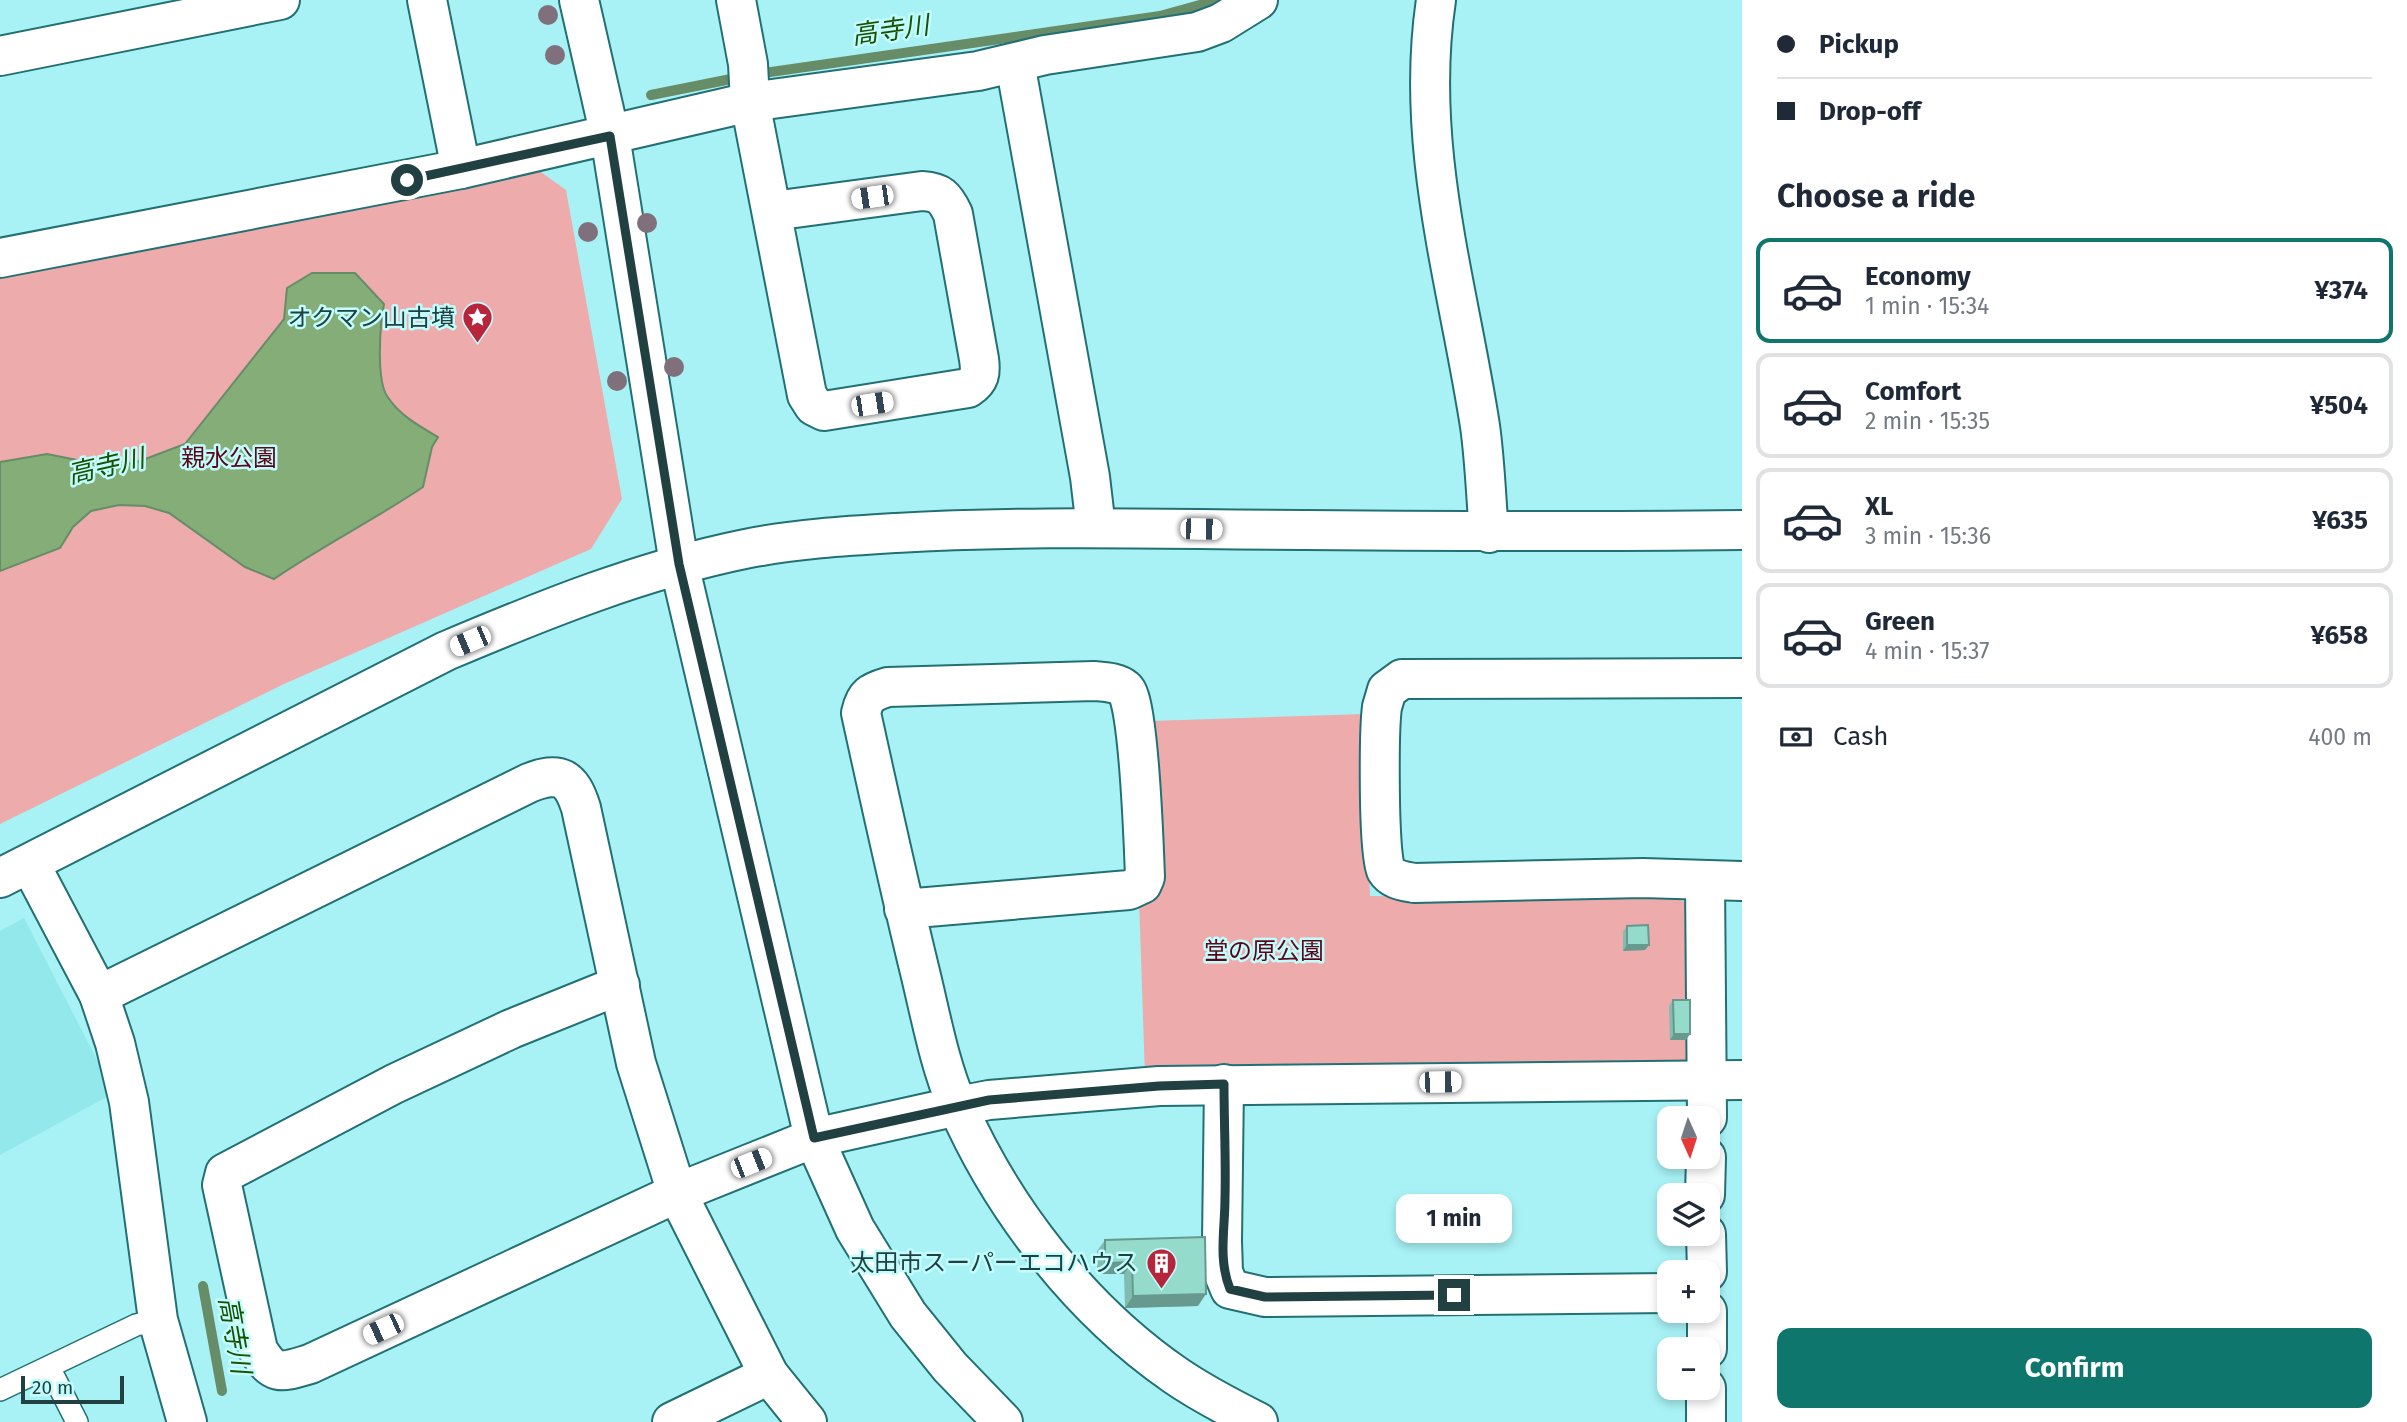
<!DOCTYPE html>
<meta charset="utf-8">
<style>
body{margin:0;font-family:"Fira Sans","Noto Sans JP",sans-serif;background:#f2f2f3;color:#1f2937;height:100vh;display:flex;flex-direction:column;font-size:26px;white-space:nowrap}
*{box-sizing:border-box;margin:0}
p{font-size:23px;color:#747a83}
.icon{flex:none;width:38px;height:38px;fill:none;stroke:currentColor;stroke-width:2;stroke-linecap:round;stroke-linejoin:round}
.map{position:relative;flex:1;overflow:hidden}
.panel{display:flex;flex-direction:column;background:#fff;width:665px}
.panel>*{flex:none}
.top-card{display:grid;align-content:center;height:154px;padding:0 35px;background:#fff}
.needle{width:46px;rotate:177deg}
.buttons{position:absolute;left:1657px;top:1106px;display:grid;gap:14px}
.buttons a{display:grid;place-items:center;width:63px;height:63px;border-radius:14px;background:#fff;box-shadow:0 4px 10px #0003;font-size:35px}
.scale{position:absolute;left:21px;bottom:18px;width:103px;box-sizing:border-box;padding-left:7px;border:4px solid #214041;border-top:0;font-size:19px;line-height:24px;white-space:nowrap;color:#214041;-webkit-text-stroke:5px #c2fdfe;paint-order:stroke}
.end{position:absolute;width:32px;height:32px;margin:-16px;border:9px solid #214041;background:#fff;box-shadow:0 0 0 4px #fff}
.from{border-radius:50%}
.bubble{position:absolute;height:49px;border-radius:14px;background:#fff;box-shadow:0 4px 10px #0003;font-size:23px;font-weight:700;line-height:49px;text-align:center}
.car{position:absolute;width:21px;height:42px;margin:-21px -10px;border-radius:9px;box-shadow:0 0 5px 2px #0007;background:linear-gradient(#fff 24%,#345 0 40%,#fff 0 76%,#345 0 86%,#fff 0)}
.top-card b{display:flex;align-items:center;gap:24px;height:66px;font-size:26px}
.top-card b+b{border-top:2px solid #e0e1e3}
.top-card i{width:18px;height:18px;background:#1f2937}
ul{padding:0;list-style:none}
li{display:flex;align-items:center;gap:21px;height:105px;margin:0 14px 10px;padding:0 21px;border:4px solid #e0e1e3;border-radius:14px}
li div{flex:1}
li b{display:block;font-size:26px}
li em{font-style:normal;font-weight:700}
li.on{border-color:#0f766e}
li>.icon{width:63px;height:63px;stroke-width:1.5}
h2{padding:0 35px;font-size:32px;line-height:84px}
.pay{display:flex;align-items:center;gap:18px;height:77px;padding:0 35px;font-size:26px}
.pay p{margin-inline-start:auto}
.action{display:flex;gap:14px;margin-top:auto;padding:14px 35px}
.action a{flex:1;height:80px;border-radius:14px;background:#0f766e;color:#fff;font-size:28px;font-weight:700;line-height:80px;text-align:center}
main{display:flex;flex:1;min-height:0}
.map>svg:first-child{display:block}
.built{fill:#92e8eb}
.green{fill:#edabac}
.water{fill:#85ad78;stroke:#678c68;stroke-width:2}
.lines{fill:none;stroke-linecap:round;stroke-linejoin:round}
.stream{stroke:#678c68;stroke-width:10}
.lane-casing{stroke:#227073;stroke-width:24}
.street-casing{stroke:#227073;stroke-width:42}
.secondary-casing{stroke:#227073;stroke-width:42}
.lane{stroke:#fff;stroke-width:21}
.street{stroke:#fff;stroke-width:38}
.secondary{stroke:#fff;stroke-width:38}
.tree{fill:#7f707b}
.wall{fill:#80bcaf}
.shaded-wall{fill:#68998e}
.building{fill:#95dbcb;stroke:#68998e;stroke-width:2}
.route{stroke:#214041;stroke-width:9}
.labels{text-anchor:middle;stroke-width:5;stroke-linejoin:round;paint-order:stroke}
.poi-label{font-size:24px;fill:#214041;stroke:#c2fdfe;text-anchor:end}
.park-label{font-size:24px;fill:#5d0517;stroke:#c2fdfe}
.water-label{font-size:26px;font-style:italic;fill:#1b4f01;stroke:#c2fdfe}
</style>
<main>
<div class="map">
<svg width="1742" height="1422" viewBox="0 0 1742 1422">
<rect width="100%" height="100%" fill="#a8f2f5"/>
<polygon class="built" points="24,918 114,1093 0,1155 0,931"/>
<g class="green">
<polygon points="531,165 566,190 622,499 591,549 284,684 0,824 0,269"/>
<polygon points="1364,714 1370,896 1674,898 1688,903 1692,1056 1678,1066 1145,1076 1139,898 1158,897 1152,721"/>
</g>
<path class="water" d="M 312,273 L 355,273 L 384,304 C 380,324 376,379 387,396 C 399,415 419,426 438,437 L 432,447 L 423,487 C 374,520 322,546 274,579 L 245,567 L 169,513 L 145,506 L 119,505 L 91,511 L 73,527 L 60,548 L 0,571 L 0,462 L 47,454 L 112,467 L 140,461 L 185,444 L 284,319 L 287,288 Z"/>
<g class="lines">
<g class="stream">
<polyline points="757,74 1160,16 1218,0"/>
<polyline points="651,95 741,77"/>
<polyline points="203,1286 222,1391"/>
</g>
<defs>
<g id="lane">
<polyline points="49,1367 77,1422"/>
<polyline points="0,1390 136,1325 158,1320"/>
</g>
<g id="street">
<polyline points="427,0 461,169"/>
<path d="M 736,0 L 748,64 L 750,102 L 807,395 L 814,406 L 824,411 L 968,388 C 980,380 981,373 979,359 L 953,214 C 945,197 940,192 922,191 L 773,211"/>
<path d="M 1436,0 C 1414,146 1458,284 1480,426 C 1485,461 1486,498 1489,533"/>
<polyline points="0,56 280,0"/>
<polyline points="1015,63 1090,477 1096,528"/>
<polyline points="0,258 461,169 750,102 978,71 1045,55 1197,32 1221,23 1258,0"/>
<path d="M 1742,678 L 1402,679 L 1387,690 L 1382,707 C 1379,729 1378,856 1386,870 C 1392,880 1404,881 1414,883 L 1643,878 L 1742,881"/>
<polyline points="30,864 99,995 115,1043 129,1102 158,1320 187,1422"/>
<polyline points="1705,881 1707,1118"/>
<path d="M 904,909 L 1129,890 L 1142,884 L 1145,877 C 1144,851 1139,700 1125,689 C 1117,682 1104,682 1094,681 L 888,687 C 871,692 865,695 861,713 C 880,800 899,886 920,972 C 931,1017 939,1063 957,1105 C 1003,1210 1081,1310 1175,1375 C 1201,1393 1230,1408 1258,1422"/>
<path d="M 620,985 L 511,1029 L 394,1084 L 225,1173 L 222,1185 L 258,1350 C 274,1377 282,1372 310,1364 L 677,1193 L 814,1138 L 958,1106 L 989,1100 L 1159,1086 L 1742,1080"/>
<path d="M 99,995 L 529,783 C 560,771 571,777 581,808 L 636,1063 L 677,1193 L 769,1375 L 807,1422"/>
<polyline points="1224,1084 1222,1241 1223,1272 1230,1289 1265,1297 1670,1293"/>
<polyline points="1705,1195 1706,1157"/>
<polyline points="1706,1234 1707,1272"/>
<polyline points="1707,1349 1707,1311"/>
<polyline points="672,1422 769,1375"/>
<polyline points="1706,1422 1706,1388"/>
</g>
<g id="secondary">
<polyline points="579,0 610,136 679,564 814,1138 855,1229 908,1315 950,1367 1003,1422"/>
<path d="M 0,878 L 446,651 C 543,610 642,570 745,549 C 795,539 846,536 896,533 C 998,527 1099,528 1200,529 C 1381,531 1561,532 1742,530"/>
</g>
</defs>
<use href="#lane" class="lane-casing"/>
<use href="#street" class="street-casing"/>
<use href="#secondary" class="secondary-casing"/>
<use href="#lane" class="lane"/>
<use href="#street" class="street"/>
<use href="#secondary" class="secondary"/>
</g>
<g class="tree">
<circle cx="548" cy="15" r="10"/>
<circle cx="555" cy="55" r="10"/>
<circle cx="647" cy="223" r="10"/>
<circle cx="588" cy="232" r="10"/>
<circle cx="674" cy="367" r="10"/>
<circle cx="617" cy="381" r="10"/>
</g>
<g class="wall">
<polygon points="1627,926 1649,945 1645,950 1623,951 1623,932"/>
<polygon points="1673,1000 1686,1040 1670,1040 1669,1006"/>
<polygon points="1105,1240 1198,1306 1125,1308 1124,1274 1097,1274 1097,1251"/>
</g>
<g class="shaded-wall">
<polygon points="1627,945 1649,945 1645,950 1623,951"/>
<polygon points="1674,1034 1690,1034 1686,1040 1670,1040"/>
<polygon points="1132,1262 1124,1274 1097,1274 1105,1263"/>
<polygon points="1206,1294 1198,1306 1125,1308 1133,1296"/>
</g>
<g class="building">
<polygon points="1648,925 1649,945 1627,945 1627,926"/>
<polygon points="1673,1000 1690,1000 1690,1034 1674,1034"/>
<polygon points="1205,1237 1206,1294 1133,1296 1132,1262 1105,1263 1105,1240"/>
</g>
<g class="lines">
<path class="route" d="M 407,180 L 610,136 L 679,564 L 814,1138 L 989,1100 L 1159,1086 L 1224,1084 C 1224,1122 1226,1160 1225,1198 C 1225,1230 1218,1259 1230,1289 L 1265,1297 L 1454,1295"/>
</g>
<defs>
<symbol id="sight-pin" viewBox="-11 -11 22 30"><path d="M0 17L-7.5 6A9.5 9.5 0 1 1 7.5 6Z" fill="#b7253d" stroke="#c2fdfe"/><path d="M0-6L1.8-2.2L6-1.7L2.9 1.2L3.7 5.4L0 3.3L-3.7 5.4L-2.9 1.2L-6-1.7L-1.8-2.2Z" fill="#fff"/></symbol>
<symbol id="building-pin" viewBox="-11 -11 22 30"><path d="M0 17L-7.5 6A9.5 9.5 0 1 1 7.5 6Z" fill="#b7253d" stroke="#c2fdfe"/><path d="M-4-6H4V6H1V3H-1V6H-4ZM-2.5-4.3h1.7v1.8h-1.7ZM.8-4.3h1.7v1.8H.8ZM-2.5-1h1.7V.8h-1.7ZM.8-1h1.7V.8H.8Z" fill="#fff"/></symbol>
</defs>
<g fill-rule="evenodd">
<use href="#sight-pin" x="460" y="300" width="35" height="47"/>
<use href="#building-pin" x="1144" y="1246" width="35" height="47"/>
</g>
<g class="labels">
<g class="poi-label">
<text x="455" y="326">オクマン山古墳</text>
<text x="1138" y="1271">太田市スーパーエコハウス</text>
</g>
<g class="park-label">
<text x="229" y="466">親水公園</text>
<text x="1264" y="959">堂の原公園</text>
</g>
<g class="water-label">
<text transform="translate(890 30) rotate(-8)" y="9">高寺川</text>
<text transform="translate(106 466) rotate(-13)" y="9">高寺川</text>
<text transform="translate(235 1335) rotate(80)" y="9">高寺川</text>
</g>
</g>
</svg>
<div class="buttons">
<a><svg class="needle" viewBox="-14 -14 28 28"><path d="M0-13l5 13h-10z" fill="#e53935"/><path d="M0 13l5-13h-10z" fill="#747a83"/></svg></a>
<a><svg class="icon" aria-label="layers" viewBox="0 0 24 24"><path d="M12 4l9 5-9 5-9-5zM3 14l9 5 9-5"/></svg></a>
<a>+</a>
<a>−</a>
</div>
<div class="scale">20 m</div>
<i class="end from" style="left:407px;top:180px"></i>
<i class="end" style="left:1454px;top:1295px"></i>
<div class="bubble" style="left:1396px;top:1194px;width:116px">1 min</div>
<i class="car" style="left:872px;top:197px;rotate:262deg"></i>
<i class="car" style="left:872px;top:404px;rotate:81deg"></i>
<i class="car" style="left:1201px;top:529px;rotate:91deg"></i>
<i class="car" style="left:470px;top:641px;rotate:247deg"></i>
<i class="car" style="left:1440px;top:1082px;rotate:89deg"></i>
<i class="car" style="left:751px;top:1163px;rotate:68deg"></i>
<i class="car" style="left:383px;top:1329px;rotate:245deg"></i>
</div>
<section class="panel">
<div class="top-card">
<b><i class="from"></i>Pickup</b>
<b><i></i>Drop-off</b>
</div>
<h2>Choose a ride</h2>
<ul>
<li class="on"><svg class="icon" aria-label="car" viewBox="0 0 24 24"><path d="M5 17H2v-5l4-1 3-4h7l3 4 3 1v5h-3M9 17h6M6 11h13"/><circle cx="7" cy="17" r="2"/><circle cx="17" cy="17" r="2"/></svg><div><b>Economy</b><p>1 min · 15:34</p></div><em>¥374</em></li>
<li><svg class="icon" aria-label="car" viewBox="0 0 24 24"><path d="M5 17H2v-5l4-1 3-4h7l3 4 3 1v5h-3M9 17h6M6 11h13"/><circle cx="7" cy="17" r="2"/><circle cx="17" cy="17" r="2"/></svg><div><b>Comfort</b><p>2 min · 15:35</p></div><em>¥504</em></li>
<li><svg class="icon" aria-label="car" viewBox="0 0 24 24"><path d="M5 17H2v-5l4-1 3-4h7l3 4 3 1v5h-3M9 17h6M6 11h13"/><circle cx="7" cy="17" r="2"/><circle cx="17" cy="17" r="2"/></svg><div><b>XL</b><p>3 min · 15:36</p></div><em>¥635</em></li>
<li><svg class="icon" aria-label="car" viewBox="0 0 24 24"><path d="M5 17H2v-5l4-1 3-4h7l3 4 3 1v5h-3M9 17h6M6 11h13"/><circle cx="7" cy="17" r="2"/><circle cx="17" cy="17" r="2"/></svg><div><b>Green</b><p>4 min · 15:37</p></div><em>¥658</em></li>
</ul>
<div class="pay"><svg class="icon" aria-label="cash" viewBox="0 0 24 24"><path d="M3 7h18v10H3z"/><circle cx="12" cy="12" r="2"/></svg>Cash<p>400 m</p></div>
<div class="action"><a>Confirm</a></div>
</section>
</main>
